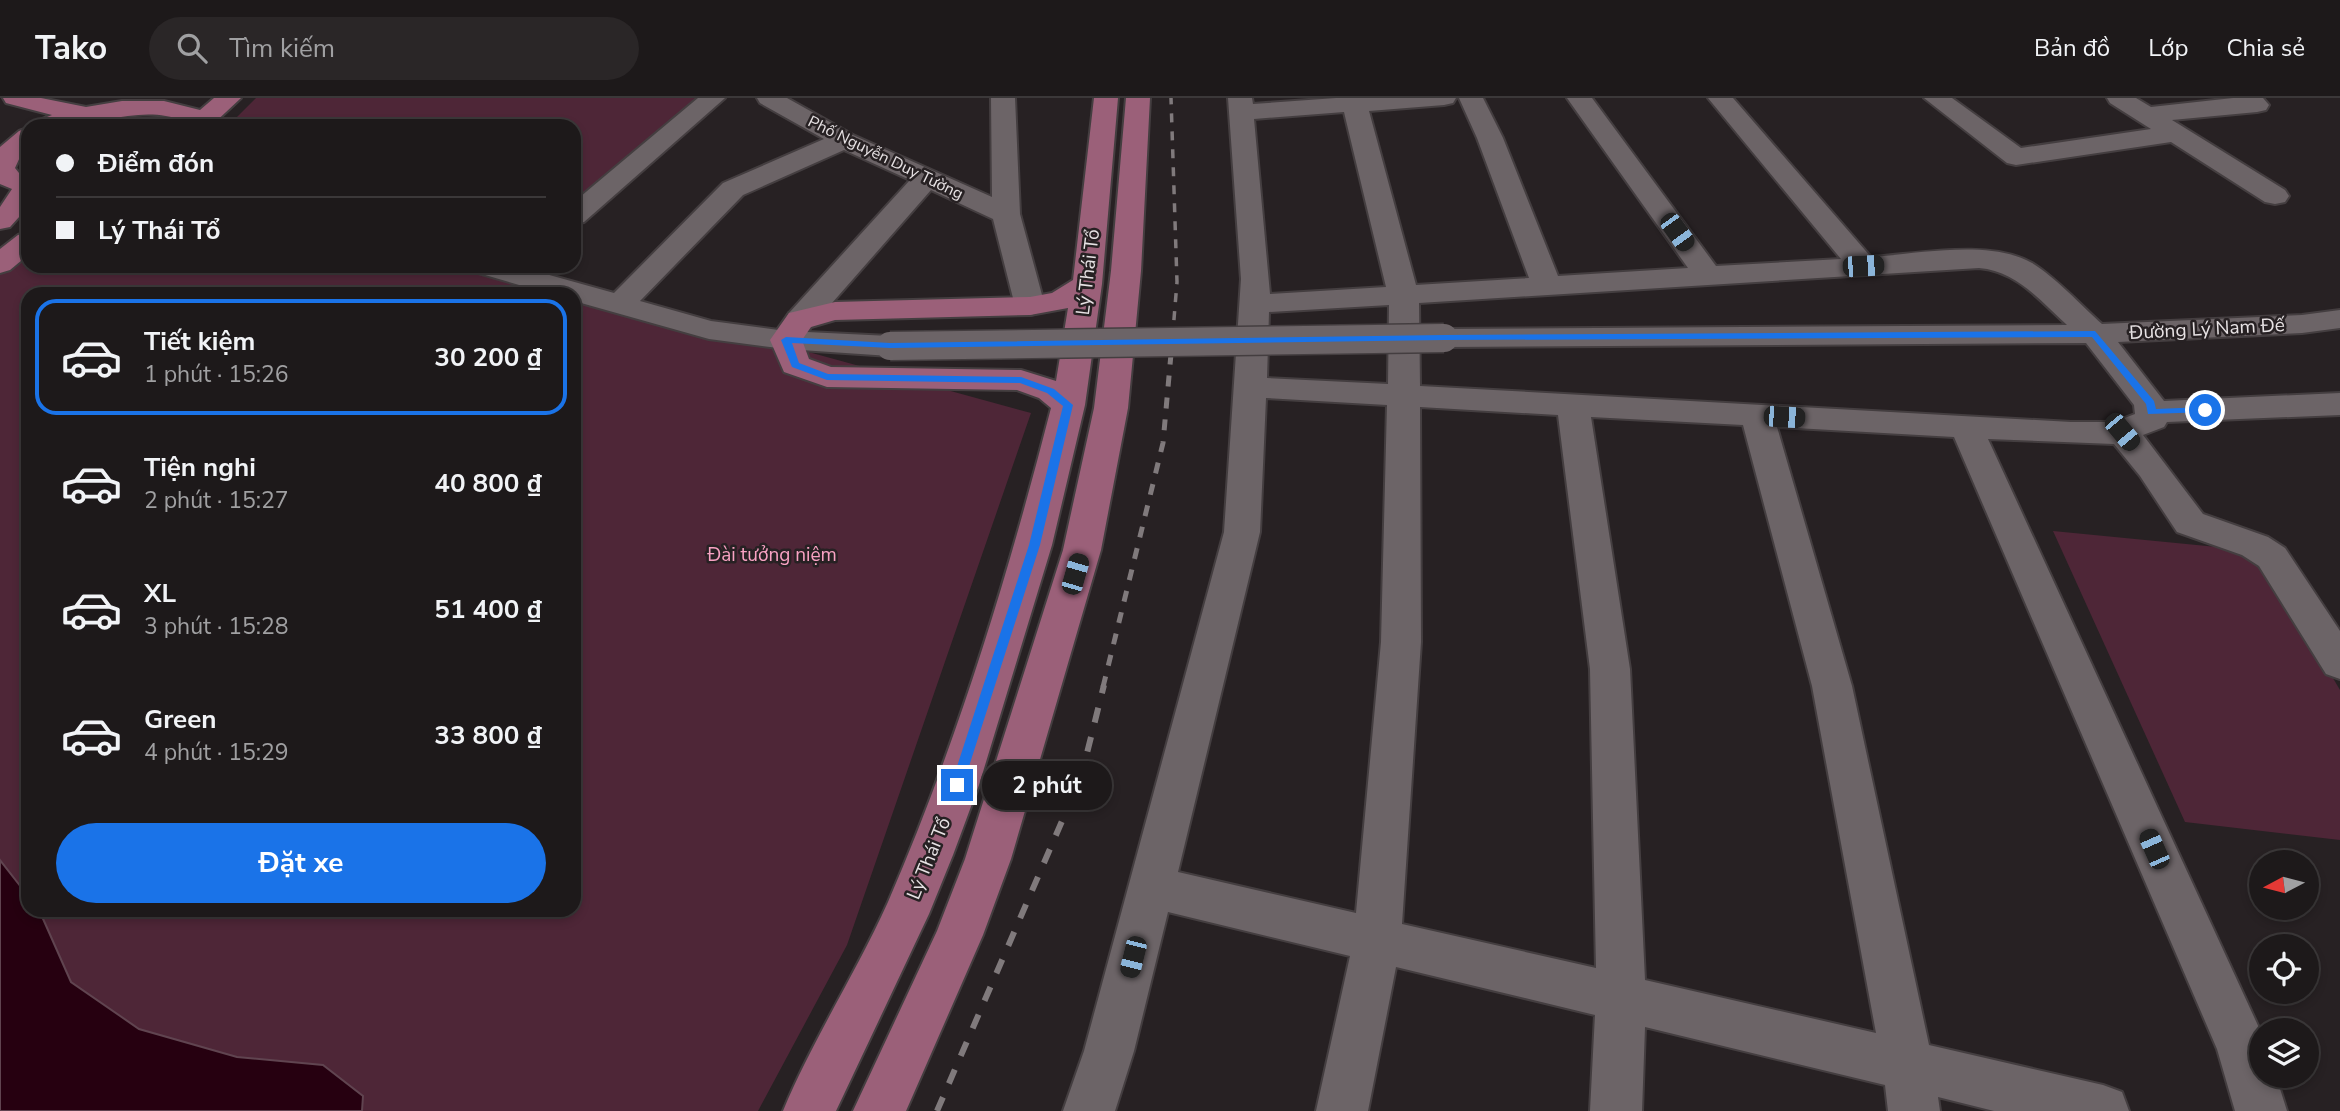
<!DOCTYPE html>
<html lang="vi">
<meta charset="utf-8">
<style>
body{margin:0;font-family:"Nunito Sans",sans-serif;background:#2a2627;color:#f1f3f6;height:100vh;display:flex;flex-direction:column;font-size:26px;white-space:nowrap}
*{box-sizing:border-box;margin:0}
p{font-size:23px;color:#a0a0a2}
.icon{flex:none;width:38px;height:38px;fill:none;stroke:currentColor;stroke-width:2;stroke-linecap:round;stroke-linejoin:round}
.map{position:relative;flex:1;overflow:hidden}
.sheet{position:absolute;left:21px;top:189px;width:560px;height:630px;display:flex;flex-direction:column;background:#1d191a;border-radius:21px;box-shadow:0 4px 10px #0003,0 0 0 2px #3b3839}
.sheet>*{flex:none}
.guide{position:absolute;left:21px;top:21px;width:560px;height:154px;border-radius:21px;box-shadow:0 4px 10px #0003,0 0 0 2px #3b3839;display:grid;align-content:center;height:154px;padding:0 35px;background:#1d191a}
.needle{width:46px;rotate:263deg}
.tools{position:absolute;left:2249px;top:752px;display:grid;gap:14px}
.tools a{display:grid;place-items:center;width:70px;height:70px;border-radius:50%;background:#1d191a;box-shadow:0 4px 10px #0003,0 0 0 2px #3b3839;font-size:35px}
.end{position:absolute;width:32px;height:32px;margin:-16px;border:9px solid #1a73e8;background:#fff;box-shadow:0 0 0 4px #fff}
.from{border-radius:50%}
.bubble{position:absolute;height:49px;border-radius:24px;background:#1d191a;box-shadow:0 4px 10px #0003,0 0 0 2px #3b3839;font-size:23px;font-weight:700;line-height:49px;text-align:center}
.car{position:absolute;width:21px;height:42px;margin:-21px -10px;border-radius:9px;box-shadow:0 0 5px 2px #0007;background:linear-gradient(#222 24%,#8ab4d8 0 40%,#222 0 76%,#8ab4d8 0 86%,#222 0)}
.guide b{display:flex;align-items:center;gap:24px;height:66px;font-size:26px}
.guide b+b{border-top:2px solid #3b3839}
.guide i{width:18px;height:18px;background:#f1f3f6}
ul{padding:12px 0 0;list-style:none}
li{display:flex;align-items:center;gap:21px;height:116px;margin:0 14px 10px;padding:0 21px;border:4px solid transparent;border-radius:21px}
li div{flex:1}
li b{display:block;font-size:26px}
li em{font-style:normal;font-weight:700}
li.current{border-color:#1a73e8}
li>.icon{width:63px;height:63px;stroke-width:1.5}
.cta{display:flex;gap:14px;margin-top:auto;padding:14px 35px}
.cta a{flex:1;height:80px;border-radius:42px;background:#1a73e8;color:#fff;font-size:28px;font-weight:700;line-height:80px;text-align:center}
header{display:flex;align-items:center;gap:42px;box-sizing:border-box;height:98px;padding:0 35px;background:#1d191a;border-bottom:2px solid #3b3839}
header strong{font-size:33px}
nav{display:flex;gap:38px;margin-inline-start:auto;font-size:24px}
.search{width:490px;height:63px;background:#2a2627;display:flex;align-items:center;gap:18px;box-sizing:border-box;padding:0 24px;border-radius:38px;color:#a0a0a2;font-size:26px}
.map>svg:first-child{display:block}
.green{fill:#4e2637;fill-rule:evenodd}
.water{fill:#260010;stroke:#604450;stroke-width:2}
.lines{fill:none;stroke-linecap:round;stroke-linejoin:round}
.minor-casing{stroke:#443e40;stroke-width:4}
.major-casing{stroke:#443e40;stroke-width:4}
.minor{fill:#6c6467;fill-rule:evenodd}
.major{fill:#9b6079;fill-rule:evenodd}
.rail-far2{stroke:#807a7c;stroke-width:3.5;stroke-dasharray:9 9;stroke-linecap:butt}
.rail-far1{stroke:#807a7c;stroke-width:5;stroke-dasharray:11 11;stroke-linecap:butt}
.rail{stroke:#807a7c;stroke-width:6;stroke-dasharray:15 15;stroke-linecap:butt}
.minor-bridge-casing{stroke:#443e40;stroke-width:31;stroke-linecap:butt}
.minor-bridge{stroke:#6c6467;stroke-width:28}
.route{fill:#1a73e8}
.labels{text-anchor:middle;stroke-width:5;stroke-linejoin:round;paint-order:stroke}
.far-street-label{font-size:16px;fill:#e7e2e4;stroke:#272123}
.street-label{font-size:19px;fill:#e7e2e4;stroke:#272123}
.park-label{font-size:19px;fill:#f9a2c3;stroke:#272123}
</style>
<header>
<strong>Tako</strong>
<div class="search"><svg class="icon" aria-label="search" viewBox="0 0 24 24"><circle cx="10" cy="10" r="6"/><path d="M15 15l6 6"/></svg>Tìm kiếm</div>
<nav><a>Bản đồ</a><a>Lớp</a><a>Chia sẻ</a></nav>
</header>
<div class="map">
<svg width="2340" height="1013" viewBox="0 0 2340 1013">
<rect width="100%" height="100%" fill="#272123"/>
<g class="green">
<polygon points="256,0 713,0 574,117 574,28 248,28 235,21"/>
<path d="M 28,154 L 28,168 L 494,168 L 1031,315 L 847,847 L 758,1013 L 0,1013 L 0,174 ZM 28,196 L 574,196 L 574,812 L 28,812 Z"/>
<polygon points="2053,433 2258,453 2340,592 2340,742 2185,724"/>
</g>
<polygon class="water" points="0,762 28,798 28,812 40,814 71,884 139,931 237,959 323,967 363,998 362,1013 0,1013"/>
<g class="lines">
<defs>
<g id="minor">
<polygon points="698,0 725,0 584,124 574,126 574,104"/>
<polygon points="757,0 787,0 853,37 992,99 991,0 1015,0 1020,116 1045,208 1041,214 1030,217 1019,214 1015,208 993,121 931,92 811,229 800,231 789,229 785,222 789,215 910,82 844,52 743,97 640,203 711,223 786,233 890,238 901,241 906,248 901,255 890,258 786,251 709,241 574,203 574,196 550,196 475,174 470,168 517,168 614,195 723,85 824,41 760,5"/>
<path d="M 1228,0 L 1252,0 L 1253,6 L 1336,0 L 1456,0 L 1453,5 L 1444,7 L 1369,13 L 1416,187 L 1529,180 L 1477,40 L 1459,0 L 1483,0 L 1503,40 L 1558,178 L 1688,170 L 1567,0 L 1592,0 L 1716,168 L 1841,161 L 1708,0 L 1733,0 L 1871,159 C 1918,156 1990,141 2032,165 C 2054,178 2083,209 2102,226 L 2302,217 L 2340,212 L 2340,230 L 2302,235 L 2118,244 L 2164,303 L 2340,295 L 2340,317 L 2167,324 L 2164,329 L 2143,337 L 2203,416 L 2268,439 L 2285,450 L 2340,533 L 2340,581 L 2326,576 L 2259,468 L 2242,457 L 2177,434 L 2140,378 L 2114,346 L 1988,341 L 2260,932 L 2261,978 L 2276,978 L 2287,1013 L 2235,1013 L 2217,951 L 1954,339 L 1777,329 L 1852,588 L 1929,947 L 2103,987 L 2122,994 L 2129,1013 L 1994,1013 L 1938,999 L 1940,1013 L 1888,1013 L 1885,987 L 1645,929 L 1642,1013 L 1590,1013 L 1595,917 L 1396,869 L 1368,1013 L 1316,1013 L 1350,858 L 1168,814 L 1134,953 L 1115,1013 L 1063,1013 L 1084,953 L 1224,434 L 1241,181 ZM 1344,14 L 1386,189 L 1270,196 L 1254,21 ZM 1979,170 C 2017,173 2040,203 2067,227 L 1444,231 L 1433,233 L 1428,240 L 1433,247 L 1444,249 L 2086,245 L 2134,307 L 2135,316 L 2114,324 L 2071,324 L 1420,288 L 1419,205 ZM 1389,207 L 1388,286 L 1267,280 L 1269,214 ZM 1266,300 L 1387,307 L 1381,544 L 1356,815 L 1178,774 L 1260,434 ZM 1420,309 L 1558,317 L 1590,571 L 1596,870 L 1402,826 L 1421,544 ZM 1591,319 L 1743,327 L 1812,588 L 1876,935 L 1645,882 L 1630,571 Z"/>
<polygon points="1924,0 1952,0 2021,50 2151,31 2110,5 2107,0 2136,0 2151,9 2233,0 2263,0 2269,7 2266,12 2257,14 2172,22 2285,92 2289,98 2285,104 2275,106 2265,104 2171,44 2016,67 2007,65"/>
</g>
<g id="major">
<path d="M 3,0 L 41,0 L 86,9 L 122,3 L 164,3 L 200,12 L 214,0 L 241,0 L 211,28 L 183,28 L 183,23 C 145,7 105,25 67,28 C 56,29 44,28 33,28 L 37,23 L 52,17 L 6,5 Z"/>
<path d="M 1094,0 L 1118,0 L 1102,186 L 1085,307 L 1052,447 L 979,687 L 953,757 L 929,816 L 836,1013 L 783,1013 C 813,941 856,875 888,804 C 957,645 1008,478 1051,310 L 1039,300 L 1017,292 L 827,289 L 784,274 L 770,242 L 789,215 L 835,204 L 1030,199 L 1052,195 L 1073,182 ZM 1068,210 L 1056,283 L 1021,272 L 831,269 L 809,261 L 802,242 L 811,229 L 835,222 L 1030,217 Z"/>
<polygon points="1126,0 1150,0 1141,173 1128,310 1101,452 1011,761 983,837 906,1013 853,1013 937,833 965,761 1063,452 1094,310 1111,173"/>
<polygon points="28,30 28,52 20,59 15,70 19,75 28,79 28,109 10,129 0,131 0,109 12,91 0,86 0,49 19,33"/>
<polygon points="28,134 28,157 10,172 0,175 0,151 18,137"/>
</g>
</defs>
<use href="#minor" class="minor-casing"/>
<use href="#major" class="major-casing"/>
<use href="#minor" class="minor"/>
<use href="#major" class="major"/>
<polyline class="rail-far2" points="1171,258 1177,184 1171,0"/>
<polyline class="rail-far1" points="1103,589 1163,345 1171,256"/>
<polyline class="rail" points="937,1013 1081,679 1104,587"/>
<defs>
<polyline id="minor-bridge" points="890,248 1444,240"/>
</defs>
<use href="#minor-bridge" class="minor-bridge-casing"/>
<use href="#minor-bridge" class="minor-bridge"/>
</g>
<polygon class="route" points="2095,233 2154,303 2156,311 2205,309 2210,312 2209,314 2148,316 2146,306 2092,239 1444,242 890,250 792,245 799,265 828,276 1021,279 1054,291 1073,307 1040,447 963,687 957,692 951,687 1029,447 1063,308 1047,295 1020,285 827,282 792,269 781,242 786,239 890,245 1444,237"/>
<g class="labels">
<g class="far-street-label">
<text transform="translate(886 59) rotate(26)" y="6">Phố Nguyễn Duy Tường</text>
</g>
<g class="street-label">
<text transform="translate(1087 174) rotate(-83)" y="7">Lý Thái Tổ</text>
<text transform="translate(2207 230) rotate(-3)" y="7">Đường Lý Nam Đế</text>
<text transform="translate(928 760) rotate(-68)" y="7">Lý Thái Tổ</text>
</g>
<g class="park-label">
<text x="772" y="463">Đài tưởng niệm</text>
</g>
</g>
</svg>
<div class="tools">
<a><svg class="needle" viewBox="-14 -14 28 28"><path d="M0-13l5 13h-10z" fill="#e53935"/><path d="M0 13l5-13h-10z" fill="#a0a0a2"/></svg></a>
<a><svg class="icon" aria-label="locate" viewBox="0 0 24 24"><circle cx="12" cy="12" r="6"/><path d="M12 2v4M12 18v4M2 12h4M18 12h4"/></svg></a>
<a><svg class="icon" aria-label="layers" viewBox="0 0 24 24"><path d="M12 4l9 5-9 5-9-5zM3 14l9 5 9-5"/></svg></a>
</div>
<i class="end from" style="left:2205px;top:312px"></i>
<i class="end" style="left:957px;top:687px"></i>
<div class="bubble" style="left:982px;top:663px;width:130px">2 phút</div>
<i class="car" style="left:1677px;top:134px;rotate:144deg"></i>
<i class="car" style="left:1863px;top:168px;rotate:87deg"></i>
<i class="car" style="left:1784px;top:319px;rotate:93deg"></i>
<i class="car" style="left:2122px;top:334px;rotate:140deg"></i>
<i class="car" style="left:1075px;top:476px;rotate:16deg"></i>
<i class="car" style="left:2154px;top:751px;rotate:336deg"></i>
<i class="car" style="left:1133px;top:859px;rotate:194deg"></i>
<div class="guide">
<b><i class="from"></i>Điểm đón</b>
<b><i></i>Lý Thái Tổ</b>
</div>
<section class="sheet">
<ul>
<li class="current"><svg class="icon" aria-label="car" viewBox="0 0 24 24"><path d="M5 17H2v-5l4-1 3-4h7l3 4 3 1v5h-3M9 17h6M6 11h13"/><circle cx="7" cy="17" r="2"/><circle cx="17" cy="17" r="2"/></svg><div><b>Tiết kiệm</b><p>1 phút · 15:26</p></div><em>30 200 ₫</em></li>
<li><svg class="icon" aria-label="car" viewBox="0 0 24 24"><path d="M5 17H2v-5l4-1 3-4h7l3 4 3 1v5h-3M9 17h6M6 11h13"/><circle cx="7" cy="17" r="2"/><circle cx="17" cy="17" r="2"/></svg><div><b>Tiện nghi</b><p>2 phút · 15:27</p></div><em>40 800 ₫</em></li>
<li><svg class="icon" aria-label="car" viewBox="0 0 24 24"><path d="M5 17H2v-5l4-1 3-4h7l3 4 3 1v5h-3M9 17h6M6 11h13"/><circle cx="7" cy="17" r="2"/><circle cx="17" cy="17" r="2"/></svg><div><b>XL</b><p>3 phút · 15:28</p></div><em>51 400 ₫</em></li>
<li><svg class="icon" aria-label="car" viewBox="0 0 24 24"><path d="M5 17H2v-5l4-1 3-4h7l3 4 3 1v5h-3M9 17h6M6 11h13"/><circle cx="7" cy="17" r="2"/><circle cx="17" cy="17" r="2"/></svg><div><b>Green</b><p>4 phút · 15:29</p></div><em>33 800 ₫</em></li>
</ul>
<div class="cta"><a>Đặt xe</a></div>
</section>
</div>
